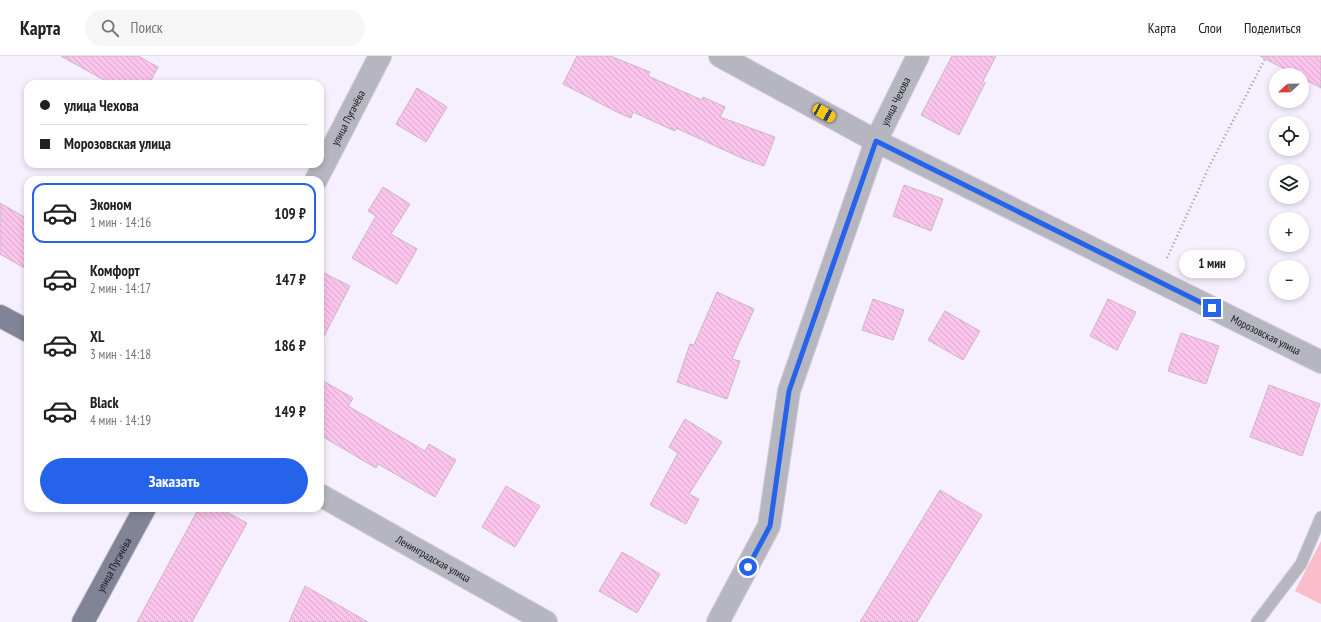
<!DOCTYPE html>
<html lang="ru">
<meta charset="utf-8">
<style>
body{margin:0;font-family:"PT Sans Narrow",sans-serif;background:#f6f6f6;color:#202124;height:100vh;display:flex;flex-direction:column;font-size:15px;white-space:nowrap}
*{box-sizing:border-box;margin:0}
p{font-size:13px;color:#757577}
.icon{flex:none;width:22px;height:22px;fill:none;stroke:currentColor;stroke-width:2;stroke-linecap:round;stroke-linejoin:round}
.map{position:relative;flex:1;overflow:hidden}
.drawer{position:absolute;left:24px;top:120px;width:300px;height:336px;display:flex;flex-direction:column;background:#fff;border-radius:12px;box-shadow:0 2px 6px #0003}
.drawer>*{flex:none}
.top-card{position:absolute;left:24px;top:24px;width:300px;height:88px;border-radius:12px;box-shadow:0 2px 6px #0003;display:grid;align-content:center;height:88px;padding:0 16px;background:#fff}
.needle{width:26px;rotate:248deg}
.tools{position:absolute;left:1269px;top:12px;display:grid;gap:8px}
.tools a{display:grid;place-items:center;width:40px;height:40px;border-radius:50%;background:#fff;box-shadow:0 2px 6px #0003;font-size:20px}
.end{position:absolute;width:18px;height:18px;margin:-9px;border:5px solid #2563eb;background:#fff;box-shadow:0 0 0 2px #fff}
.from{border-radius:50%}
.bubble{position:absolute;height:28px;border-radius:14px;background:#fff;box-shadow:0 2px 6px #0003;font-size:13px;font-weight:800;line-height:28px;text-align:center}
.car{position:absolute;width:12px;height:24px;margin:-12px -6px;border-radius:5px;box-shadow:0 0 3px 1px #0007;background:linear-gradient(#f5c518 24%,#345 0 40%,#f5c518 0 76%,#345 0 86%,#f5c518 0)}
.top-card b{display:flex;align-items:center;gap:14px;height:38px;font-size:15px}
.top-card b+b{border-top:1px solid #e0e0e0}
.top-card i{width:10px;height:10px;background:#202124}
ul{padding:7px 0 0;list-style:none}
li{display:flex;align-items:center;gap:12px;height:60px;margin:0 8px 6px;padding:0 8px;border:2px solid transparent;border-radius:12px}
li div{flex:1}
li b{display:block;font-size:15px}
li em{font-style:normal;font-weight:800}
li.current{border-color:#2563eb}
li>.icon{width:36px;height:36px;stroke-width:1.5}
.cta{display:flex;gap:8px;margin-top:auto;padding:8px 16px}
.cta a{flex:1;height:46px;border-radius:24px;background:#2563eb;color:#fff;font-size:16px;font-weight:800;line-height:46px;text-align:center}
header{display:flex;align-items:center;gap:24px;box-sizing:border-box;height:56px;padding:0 20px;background:#fff;border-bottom:1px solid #e0e0e0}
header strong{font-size:19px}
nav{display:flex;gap:22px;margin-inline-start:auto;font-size:14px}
.search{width:280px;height:36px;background:#f6f6f6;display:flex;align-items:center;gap:10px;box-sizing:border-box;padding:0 14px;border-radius:22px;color:#757577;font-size:15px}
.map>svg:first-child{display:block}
.grass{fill:#fbbdca}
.building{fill:url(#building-back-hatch);stroke:#ccb6c6}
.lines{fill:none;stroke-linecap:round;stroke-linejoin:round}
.service-casing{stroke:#d3ccd9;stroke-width:13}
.minor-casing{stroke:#d3ccd9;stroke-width:24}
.primary-casing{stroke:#d3ccd9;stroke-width:24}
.path{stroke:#9d97a3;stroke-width:2.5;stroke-dasharray:1 3;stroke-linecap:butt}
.service{stroke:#b5b6c0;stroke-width:11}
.minor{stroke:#b5b6c0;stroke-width:22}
.primary{stroke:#818496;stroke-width:22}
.route{stroke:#2563eb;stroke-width:5}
.labels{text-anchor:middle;stroke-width:3.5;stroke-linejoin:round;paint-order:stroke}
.street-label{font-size:11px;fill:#1a161e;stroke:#fff}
</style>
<header>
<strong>Карта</strong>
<div class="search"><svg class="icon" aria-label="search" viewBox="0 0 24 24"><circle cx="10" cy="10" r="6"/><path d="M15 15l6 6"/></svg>Поиск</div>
<nav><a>Карта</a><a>Слои</a><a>Поделиться</a></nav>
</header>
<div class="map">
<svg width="1321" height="566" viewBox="0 0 1321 566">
<defs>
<pattern id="building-back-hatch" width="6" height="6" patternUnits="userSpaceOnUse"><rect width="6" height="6" fill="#fbc4ec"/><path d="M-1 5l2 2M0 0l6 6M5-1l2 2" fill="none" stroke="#d7a8ca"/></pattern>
</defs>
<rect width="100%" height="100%" fill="#f6effd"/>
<polygon class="grass" points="1321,485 1321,548 1295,535"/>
<g class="building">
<polygon points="61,0 138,0 158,11 149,28 111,28"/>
<polygon points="577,0 610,0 650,16 648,20 702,44 703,41 725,51 720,61 775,81 764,110 744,103 676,72 675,75 633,56 631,62 619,57 563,28"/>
<polygon points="952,0 996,0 983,25 985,27 959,79 921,59"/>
<polygon points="1260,0 1321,0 1321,32 1302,22 1302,19 1296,19"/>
<polygon points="417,32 447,51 426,86 396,68"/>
<polygon points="904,129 943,143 931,175 893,160"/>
<polygon points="383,131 410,148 391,178 417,193 397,228 352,202 376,160 368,155"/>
<polygon points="0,147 28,163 28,214 0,198"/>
<polygon points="320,215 350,230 320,288"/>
<polygon points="717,236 754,253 732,303 740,305 727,343 677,326 690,288 694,289"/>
<polygon points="873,243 904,254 893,284 862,274"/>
<polygon points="1108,243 1136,256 1117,294 1090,280"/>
<polygon points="945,255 980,275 963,304 928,284"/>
<polygon points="1181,277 1219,290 1206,328 1168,315"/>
<polygon points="320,323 353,342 348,350 425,395 429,388 456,404 435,441 378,408 376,412 320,379"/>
<polygon points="1269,329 1320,348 1302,400 1250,381"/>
<polygon points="685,363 722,386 689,438 699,443 686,468 650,449 678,397 669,391"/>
<polygon points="506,430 540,450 515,491 482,471"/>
<polygon points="940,434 982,459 917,566 860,566"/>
<polygon points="199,452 219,452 247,467 192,566 137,566"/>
<polygon points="622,496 660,518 637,557 599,535"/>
<polygon points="305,530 368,566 289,566"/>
</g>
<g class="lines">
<defs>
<polyline id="service" points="1257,566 1301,508 1321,461"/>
<g id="minor">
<path id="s1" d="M 720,0 L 876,85 L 1321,306"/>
<path id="s2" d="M 316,124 L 380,0"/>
<path id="s3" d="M 320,439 L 546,566"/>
<path id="s4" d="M 718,566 L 769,470 L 789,335 L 876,85 L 918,0"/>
</g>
<g id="primary">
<polyline points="0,260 28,275"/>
<path id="s5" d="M 83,566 L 145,452"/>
</g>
</defs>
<use href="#service" class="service-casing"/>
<use href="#minor" class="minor-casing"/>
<use href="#primary" class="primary-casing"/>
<polyline class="path" points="1167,202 1209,111 1265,3"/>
<use href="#service" class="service"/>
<use href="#minor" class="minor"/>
<use href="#primary" class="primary"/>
</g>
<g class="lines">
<polyline class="route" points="748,511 770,470 789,335 876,85 1212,252"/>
</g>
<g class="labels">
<g class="street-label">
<text dy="4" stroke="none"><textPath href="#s4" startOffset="554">улица Чехова</textPath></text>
<text dy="4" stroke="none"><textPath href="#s2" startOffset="70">улица Пугачёва</textPath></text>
<text dy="4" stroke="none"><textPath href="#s1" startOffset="613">Морозовская улица</textPath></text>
<text dy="4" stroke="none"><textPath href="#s3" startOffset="130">Ленинградская улица</textPath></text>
<text dy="4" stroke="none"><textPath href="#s5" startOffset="65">улица Пугачёва</textPath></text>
</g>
</g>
</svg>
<div class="tools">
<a><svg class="needle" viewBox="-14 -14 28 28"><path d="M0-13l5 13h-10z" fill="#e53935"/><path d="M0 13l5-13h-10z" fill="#757577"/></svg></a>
<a><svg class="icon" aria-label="locate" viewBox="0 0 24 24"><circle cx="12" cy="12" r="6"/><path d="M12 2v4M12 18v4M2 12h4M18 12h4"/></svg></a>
<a><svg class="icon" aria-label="layers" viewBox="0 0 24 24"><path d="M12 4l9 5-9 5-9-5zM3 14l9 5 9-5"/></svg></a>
<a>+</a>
<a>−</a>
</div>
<i class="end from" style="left:748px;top:511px"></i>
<i class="end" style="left:1212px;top:252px"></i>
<div class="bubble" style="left:1179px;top:194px;width:66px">1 мин</div>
<i class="car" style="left:824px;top:57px;rotate:119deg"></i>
<div class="top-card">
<b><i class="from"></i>улица Чехова</b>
<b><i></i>Морозовская улица</b>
</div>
<section class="drawer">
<ul>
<li class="current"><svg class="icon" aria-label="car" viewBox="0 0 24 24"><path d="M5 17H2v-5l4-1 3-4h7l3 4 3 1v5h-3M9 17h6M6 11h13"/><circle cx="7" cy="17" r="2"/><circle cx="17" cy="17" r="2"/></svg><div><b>Эконом</b><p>1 мин · 14:16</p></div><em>109 ₽</em></li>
<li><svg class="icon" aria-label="car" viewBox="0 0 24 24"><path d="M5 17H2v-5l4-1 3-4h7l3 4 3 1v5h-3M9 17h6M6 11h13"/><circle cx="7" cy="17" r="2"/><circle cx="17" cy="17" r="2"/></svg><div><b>Комфорт</b><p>2 мин · 14:17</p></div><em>147 ₽</em></li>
<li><svg class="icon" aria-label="car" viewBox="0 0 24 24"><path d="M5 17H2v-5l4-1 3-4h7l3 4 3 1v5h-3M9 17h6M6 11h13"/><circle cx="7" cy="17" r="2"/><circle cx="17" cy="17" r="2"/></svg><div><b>XL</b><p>3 мин · 14:18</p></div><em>186 ₽</em></li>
<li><svg class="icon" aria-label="car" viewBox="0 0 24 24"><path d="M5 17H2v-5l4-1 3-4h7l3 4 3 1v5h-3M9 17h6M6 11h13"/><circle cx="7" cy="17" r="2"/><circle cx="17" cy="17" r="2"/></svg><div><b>Black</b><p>4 мин · 14:19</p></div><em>149 ₽</em></li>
</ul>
<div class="cta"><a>Заказать</a></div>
</section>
</div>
